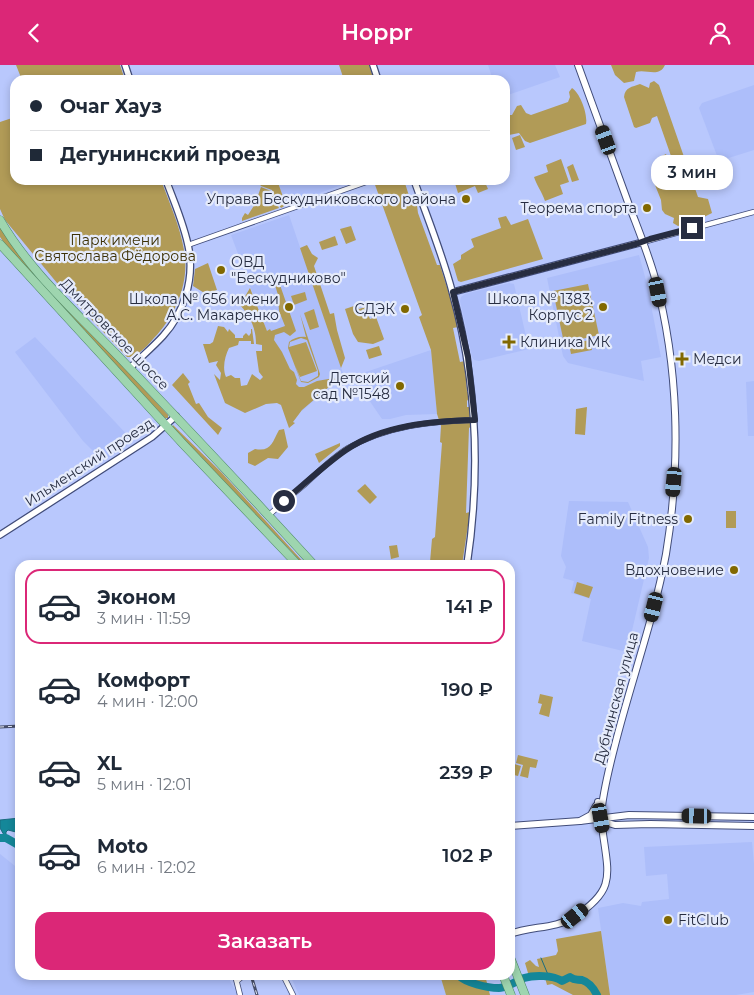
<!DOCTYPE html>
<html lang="ru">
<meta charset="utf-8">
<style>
body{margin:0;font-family:Montserrat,sans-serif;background:#f6f6f7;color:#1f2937;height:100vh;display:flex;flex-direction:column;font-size:19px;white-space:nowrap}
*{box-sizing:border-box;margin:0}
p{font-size:16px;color:#747a83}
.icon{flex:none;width:28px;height:28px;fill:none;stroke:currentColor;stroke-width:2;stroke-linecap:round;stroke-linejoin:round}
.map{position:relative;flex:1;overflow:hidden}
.side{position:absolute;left:15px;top:495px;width:500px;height:420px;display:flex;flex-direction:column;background:#fff;border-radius:15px;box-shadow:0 2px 8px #0003}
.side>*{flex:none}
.top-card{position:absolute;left:10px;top:10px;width:500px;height:110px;border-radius:15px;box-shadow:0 2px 8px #0003;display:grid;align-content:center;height:110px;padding:0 20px;background:#fff}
.end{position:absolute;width:22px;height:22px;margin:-11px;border:6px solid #272d41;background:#fff;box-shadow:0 0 0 2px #fff}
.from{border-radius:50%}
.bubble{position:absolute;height:35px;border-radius:15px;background:#fff;box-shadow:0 2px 8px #0003;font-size:16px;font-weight:600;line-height:35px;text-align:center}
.car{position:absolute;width:15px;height:30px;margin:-15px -8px;border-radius:6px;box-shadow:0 0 4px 1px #0007;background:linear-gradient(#222 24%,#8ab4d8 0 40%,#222 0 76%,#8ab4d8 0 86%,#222 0)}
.top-card b{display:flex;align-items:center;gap:18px;height:48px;font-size:19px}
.top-card b+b{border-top:1px solid #e0e1e3}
.top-card i{width:12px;height:12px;background:#1f2937}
ul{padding:9px 0 0;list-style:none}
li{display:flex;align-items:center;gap:15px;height:75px;margin:0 10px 8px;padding:0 10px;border:2px solid transparent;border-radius:15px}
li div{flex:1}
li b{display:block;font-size:19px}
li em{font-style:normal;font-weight:600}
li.current{border-color:#db2777}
li>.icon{width:45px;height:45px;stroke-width:1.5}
.action{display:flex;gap:10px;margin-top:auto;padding:10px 20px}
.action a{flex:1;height:58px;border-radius:15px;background:#db2777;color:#fff;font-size:20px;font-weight:600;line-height:58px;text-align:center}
header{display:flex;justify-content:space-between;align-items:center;height:65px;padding:0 20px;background:#db2777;color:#fff;font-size:22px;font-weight:600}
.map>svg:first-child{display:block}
.built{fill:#adbefa}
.green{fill:#b19b57;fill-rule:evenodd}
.water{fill:#148799;stroke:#1a6c7f}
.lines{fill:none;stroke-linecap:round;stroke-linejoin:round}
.stream{stroke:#1a6c7f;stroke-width:1}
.river{stroke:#148799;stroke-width:8}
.minor-casing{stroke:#414c79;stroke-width:6}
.tertiary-casing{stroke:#414c79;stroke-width:8}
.secondary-casing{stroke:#414c79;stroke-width:8}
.primary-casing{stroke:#4b8866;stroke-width:9}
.minor{stroke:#fff;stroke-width:4.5}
.tertiary{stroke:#fff;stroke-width:5.5}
.secondary{stroke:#fff;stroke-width:6}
.primary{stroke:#9ed5af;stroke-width:8}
.rail-casing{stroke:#464e6a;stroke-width:3}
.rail{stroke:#e5ebfb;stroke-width:1;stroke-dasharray:4;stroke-linecap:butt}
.route{stroke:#272d41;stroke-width:6}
.poi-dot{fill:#816800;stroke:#e5ebfb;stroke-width:2}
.labels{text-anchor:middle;stroke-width:4.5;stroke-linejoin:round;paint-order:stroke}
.poi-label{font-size:14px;fill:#272d41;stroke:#e5ebfb;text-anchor:end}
.park-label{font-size:14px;fill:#3d3106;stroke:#e5ebfb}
.street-label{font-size:14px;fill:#272d41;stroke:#e5ebfb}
</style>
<header><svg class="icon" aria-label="back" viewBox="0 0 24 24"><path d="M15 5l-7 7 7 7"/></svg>Hoppr<svg class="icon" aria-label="person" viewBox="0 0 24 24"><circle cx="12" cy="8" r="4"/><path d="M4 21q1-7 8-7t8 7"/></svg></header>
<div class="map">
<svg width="754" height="930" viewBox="0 0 754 930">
<rect width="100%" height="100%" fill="#b9c8fd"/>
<g class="built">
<polygon points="488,0 555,0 560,12 505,31 505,15 493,15"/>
<polygon points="754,20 754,85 719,96 699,43 702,38"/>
<polygon points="277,115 340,115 342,120 286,140"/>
<polygon points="289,150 344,311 337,315 302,346 271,277 231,170"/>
<polygon points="639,190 647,219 661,292 641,296 644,316 568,298 563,291 547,213"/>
<polygon points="509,218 514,219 529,284 479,296 474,295 472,292 465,258 460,236 461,232 465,229"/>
<polygon points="35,272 133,376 103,396 83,376 15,287"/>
<polygon points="431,285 437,349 406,350 390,354 382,354 369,335 360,309"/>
<polygon points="754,316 754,371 748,371 746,317"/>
<polygon points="569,436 628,437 648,482 649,493 627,587 582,576 591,534 571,528 574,516 563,513 566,502 561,491"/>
<polygon points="752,777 754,799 754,927 736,930 610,930 598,843 623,838 641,841 642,837 669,834 667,809 646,811 644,782"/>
<polygon points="0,789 20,805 20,910 233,910 230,916 238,930 0,930"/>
<polygon points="290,910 440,910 446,930 299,930"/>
</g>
<g class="green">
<polygon points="16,0 120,0 125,15 22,15"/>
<polygon points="339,0 369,0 374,15 344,15"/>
<path d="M 611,0 L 665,0 C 659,13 647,4 636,7 L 634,16 L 624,18 L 615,10 Z"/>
<path d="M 654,16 L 659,20 L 698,132 L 708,134 L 712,148 L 698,155 L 678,161 L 673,158 L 674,153 L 665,149 L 662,145 L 661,135 L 653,115 L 654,106 L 659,105 L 670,115 L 675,116 L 678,111 L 657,51 L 652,53 L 650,58 L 636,63 L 634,62 L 624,32 C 625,22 632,22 640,19 L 649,23 L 650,18 Z"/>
<path d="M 572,23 C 580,28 588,49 586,59 L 530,78 L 525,76 L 519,68 L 509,70 C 506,63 503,57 506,50 L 512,50 L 517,41 L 521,40 L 526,48 L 531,50 L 568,37 L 570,32 L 569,27 Z"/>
<path d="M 15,52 L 15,115 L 161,115 C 169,137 180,161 184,185 C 190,217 176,250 154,273 C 148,280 137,293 127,292 L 57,218 L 5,155 L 0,144 L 0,57 Z"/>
<polygon points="520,70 525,82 516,85 512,73"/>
<polygon points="666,89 671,103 666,105 660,92"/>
<path d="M 561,94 L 569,117 L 560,120 L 563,129 L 545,136 C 542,127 537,121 534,112 L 548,107 L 546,100 Z"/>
<polygon points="573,99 579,115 572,117 567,102"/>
<polygon points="261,115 277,115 286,140 281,143 274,133 272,125 261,121 258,117"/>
<polygon points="380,115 404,115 410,134 416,133 418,148 437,200 440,200 450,232 458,262 453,263 460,297 465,296 467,327 469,327 469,333 467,336 467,342 470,342 472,361 469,363 466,448 470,447 462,500 425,500 425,498 430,497 432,474 435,472 442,378 440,377 441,361 437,349 431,285 419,252 422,250 374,117"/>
<polygon points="454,115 484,115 488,124 478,128 475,121 458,128"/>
<polygon points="261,122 271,126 279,143 242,156 242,153 245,148 248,150 255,139"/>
<polygon points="506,151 511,160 528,154 543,194 461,217 458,216 453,199 461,194 461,190 474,182 471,174 501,163 498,153"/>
<polygon points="351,161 356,175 346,179 340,164"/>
<polygon points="0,162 9,176 89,265 168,350 168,353 165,353 40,219 5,179 0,172"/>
<polygon points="335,171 338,180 322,185 319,177"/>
<polygon points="307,180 312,189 318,193 314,201 330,249 334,248 337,265 345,293 341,303 300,183"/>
<polygon points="208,198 217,225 206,229 193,221 195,204"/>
<polygon points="588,219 599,270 564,278 553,226"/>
<path d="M 275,220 L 280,220 L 296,266 L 290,271 L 284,267 L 275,270 L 274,275 L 282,287 L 290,304 L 294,307 L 297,315 L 296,319 L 299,322 L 304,322 L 317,316 L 334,313 L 337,315 L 302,345 L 293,357 L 295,358 L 289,363 L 281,340 L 277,338 L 266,339 L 245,348 L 225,338 L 214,309 L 220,315 L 221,308 L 216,300 L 218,296 L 209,298 L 203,279 L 210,279 L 213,277 L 218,261 L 224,262 L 228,267 L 229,264 L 235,270 L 235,273 L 243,273 L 243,271 L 246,268 L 249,271 L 251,268 L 251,264 L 252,264 L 254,279 L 251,279 L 251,276 L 239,276 L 238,280 L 229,283 C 225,291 222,303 226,312 L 231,310 L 235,313 L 240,313 L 241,321 L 247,320 L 252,309 L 260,315 L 263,312 L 259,307 L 256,286 L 262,286 L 262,280 L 256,279 C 256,264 251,252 240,240 L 250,223 L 267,266 L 270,264 L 271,266 L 285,261 L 279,246 L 278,230 Z"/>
<polygon points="305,227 307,235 294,240 291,231"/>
<polygon points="357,240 359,244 365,242 370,254 376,252 384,274 383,275 373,279 358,277 353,269 345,244"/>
<polygon points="314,244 319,262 310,265 304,248"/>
<path d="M 300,249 L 320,309 L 319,312 L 308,318 L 301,317 L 288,283 L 289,277 C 293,273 300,271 306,272 ZM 301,273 L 307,275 L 318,306 L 318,311 L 308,317 L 301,316 L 295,300 L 300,312 L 317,306 L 306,277 L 289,282 L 290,277 Z"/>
<polygon points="590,275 592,285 571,289 569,279"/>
<polygon points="379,281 382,290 369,294 366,285"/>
<polygon points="183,308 190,317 188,319 196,339 199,338 208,352 222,363 218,370 172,320"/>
<polygon points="587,342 585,370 575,369 576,344"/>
<polygon points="173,360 222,408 306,500 304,500 172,362"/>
<path d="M 284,364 L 288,382 L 278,394 L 268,393 L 255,401 L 248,398 L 248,388 L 255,384 C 271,387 272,378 279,365 Z"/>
<polygon points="340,378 340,381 319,398 315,389"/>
<polygon points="365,419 377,432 370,439 357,426"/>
<rect x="726" y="446" width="10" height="17"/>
<polygon points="397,480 399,492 391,494 389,481"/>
<polygon points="577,517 593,522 589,533 574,528"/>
<polygon points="540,629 553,632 549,652 539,649 542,639 538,638"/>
<polygon points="518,690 538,695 536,703 530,702 528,713 520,711 523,700 516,698"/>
<polygon points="511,698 521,701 518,711 510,709"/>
<polygon points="601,866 610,930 573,930 552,919 547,920 544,909 528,908 525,898 530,895 536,901 539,902 537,894 556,890 558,886 556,874"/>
<polygon points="440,910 485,910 490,930 446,930"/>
</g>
<polygon class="water" points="20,753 20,768 8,765 6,767 6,771 4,770 0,763 0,755"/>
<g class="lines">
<polyline class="stream" points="541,893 549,912"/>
<g class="river">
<polyline points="0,773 6,773 20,781"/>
<path d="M 458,910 C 466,918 487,923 499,923 C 507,923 516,916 524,913 C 534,910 553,910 562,916 L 570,912 C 575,916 577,914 582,915 C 589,917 594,924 597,930"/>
</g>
<defs>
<g id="minor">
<polyline points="643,177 754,147"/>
<polyline points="188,180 372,115"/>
<path d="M 269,450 C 280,440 292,430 304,420 C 318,407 332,393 348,383 C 387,361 431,356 475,355"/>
<polyline points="235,910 240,930"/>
<polyline points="283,910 293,930"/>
<polyline points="237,916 244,910"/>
</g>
<g id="tertiary">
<polyline points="125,0 130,15"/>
<polyline points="373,0 378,15"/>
<path d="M 414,115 C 427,152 442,188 452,226 C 477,316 481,407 467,500"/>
<polyline points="453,227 643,177"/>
<path d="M 130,303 C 141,292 153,282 163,271 C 184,248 194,215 189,185 C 185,161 174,137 166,115"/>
<polyline points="0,470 152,372 176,351"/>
</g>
<g id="secondary">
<polyline points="598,737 599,751 605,757 615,760 650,759 754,761"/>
<polyline points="580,756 629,750 754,752"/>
<polyline points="510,761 580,756 591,750 596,741"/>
<path d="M 510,869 C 531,861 555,864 574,852 C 615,826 609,811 603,769 C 603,763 601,757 601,750 C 603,727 609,703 615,680 C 631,616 654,554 666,489 C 681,398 679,302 655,213 C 648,188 638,164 629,140 C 612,93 595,47 578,0"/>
</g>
<g id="primary">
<path d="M 0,155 C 30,207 78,249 119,292 C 185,361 250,430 314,500"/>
<polyline points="0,179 183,379 298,500"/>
<polyline points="510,892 525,930"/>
<polyline points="503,910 511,930"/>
</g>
</defs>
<use href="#minor" class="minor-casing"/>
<use href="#tertiary" class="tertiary-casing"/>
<use href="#secondary" class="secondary-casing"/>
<use href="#primary" class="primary-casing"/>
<use href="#minor" class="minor"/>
<use href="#tertiary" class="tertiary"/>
<use href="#secondary" class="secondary"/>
<use href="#primary" class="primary"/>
<defs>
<g id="rail">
<polyline points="0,662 20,661"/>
<polyline points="251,910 257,930"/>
</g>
</defs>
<use href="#rail" class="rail-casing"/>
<use href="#rail" class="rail"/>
</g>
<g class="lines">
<path class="route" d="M 284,436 C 305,419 324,400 346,385 C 383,360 432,356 475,355 L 468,292 L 453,227 L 636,179 L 650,174 L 692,163"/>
</g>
<g class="poi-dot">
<circle cx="466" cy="134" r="5"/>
<circle cx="647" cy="143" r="5"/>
<circle cx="221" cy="205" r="5"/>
<circle cx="289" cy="242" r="5"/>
<circle cx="603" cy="242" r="5"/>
<circle cx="405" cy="244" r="5"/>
<path d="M506.5 269.5h5v5h5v5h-5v5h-5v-5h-5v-5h5z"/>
<path d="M679.5 286.5h5v5h5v5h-5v5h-5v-5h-5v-5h5z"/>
<circle cx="400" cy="321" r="5"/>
<circle cx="688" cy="454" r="5"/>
<circle cx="734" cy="505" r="5"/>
<circle cx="668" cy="855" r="5"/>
</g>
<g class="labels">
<g class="poi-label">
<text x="456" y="139">Управа Бескудниковского района</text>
<text x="637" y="148">Теорема спорта</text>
<text x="231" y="202" text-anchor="start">ОВД<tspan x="231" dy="16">"Бескудниково"</tspan></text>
<text x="279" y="239">Школа № 656 имени<tspan x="279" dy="16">А.С. Макаренко</tspan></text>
<text x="593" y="239">Школа № 1383.<tspan x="593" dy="16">Корпус 2</tspan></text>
<text x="395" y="249">СДЭК</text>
<text x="520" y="282" text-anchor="start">Клиника МК</text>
<text x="693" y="299" text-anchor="start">Медси</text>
<text x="390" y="318">Детский<tspan x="390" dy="16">сад №1548</tspan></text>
<text x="678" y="459">Family Fitness</text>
<text x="724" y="510">Вдохновение</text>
<text x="678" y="860" text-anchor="start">FitClub</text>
</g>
<g class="park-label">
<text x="115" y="180">Парк имени<tspan x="115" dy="16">Святослава Фёдорова</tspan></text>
</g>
<g class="street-label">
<text transform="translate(115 269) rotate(46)" y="5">Дмитровское шоссе</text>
<text transform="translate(89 397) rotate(-33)" y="5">Ильменский проезд</text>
<text transform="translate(616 633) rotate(-75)" y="5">Дубнинская улица</text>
</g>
</g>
</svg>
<i class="end from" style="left:284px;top:436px"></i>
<i class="end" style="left:692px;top:163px"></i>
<div class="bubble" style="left:651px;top:90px;width:82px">3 мин</div>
<i class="car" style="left:606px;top:75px;rotate:340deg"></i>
<i class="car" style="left:658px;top:227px;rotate:169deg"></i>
<i class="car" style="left:674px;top:417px;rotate:185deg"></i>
<i class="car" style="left:654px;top:542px;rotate:194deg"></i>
<i class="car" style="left:697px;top:751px;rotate:271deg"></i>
<i class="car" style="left:601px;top:753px;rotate:170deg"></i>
<i class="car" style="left:575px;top:851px;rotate:51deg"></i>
<div class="top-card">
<b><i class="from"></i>Очаг Хауз</b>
<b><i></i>Дегунинский проезд</b>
</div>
<section class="side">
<ul>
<li class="current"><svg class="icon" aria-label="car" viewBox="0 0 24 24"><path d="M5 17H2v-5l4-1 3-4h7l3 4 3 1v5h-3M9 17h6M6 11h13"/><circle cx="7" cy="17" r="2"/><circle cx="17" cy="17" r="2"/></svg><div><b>Эконом</b><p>3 мин · 11:59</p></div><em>141 ₽</em></li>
<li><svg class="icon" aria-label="car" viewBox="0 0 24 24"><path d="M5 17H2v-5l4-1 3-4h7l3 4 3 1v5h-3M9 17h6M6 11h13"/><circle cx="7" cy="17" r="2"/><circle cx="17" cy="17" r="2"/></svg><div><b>Комфорт</b><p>4 мин · 12:00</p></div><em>190 ₽</em></li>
<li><svg class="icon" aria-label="car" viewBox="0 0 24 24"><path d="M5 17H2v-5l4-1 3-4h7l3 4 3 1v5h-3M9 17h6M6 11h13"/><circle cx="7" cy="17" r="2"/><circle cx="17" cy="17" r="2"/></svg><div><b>XL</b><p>5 мин · 12:01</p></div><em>239 ₽</em></li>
<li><svg class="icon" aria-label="car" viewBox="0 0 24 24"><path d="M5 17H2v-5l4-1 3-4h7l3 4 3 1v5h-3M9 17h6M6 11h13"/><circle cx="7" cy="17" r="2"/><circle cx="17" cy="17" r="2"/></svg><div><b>Moto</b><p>6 мин · 12:02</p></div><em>102 ₽</em></li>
</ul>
<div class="action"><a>Заказать</a></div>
</section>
</div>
